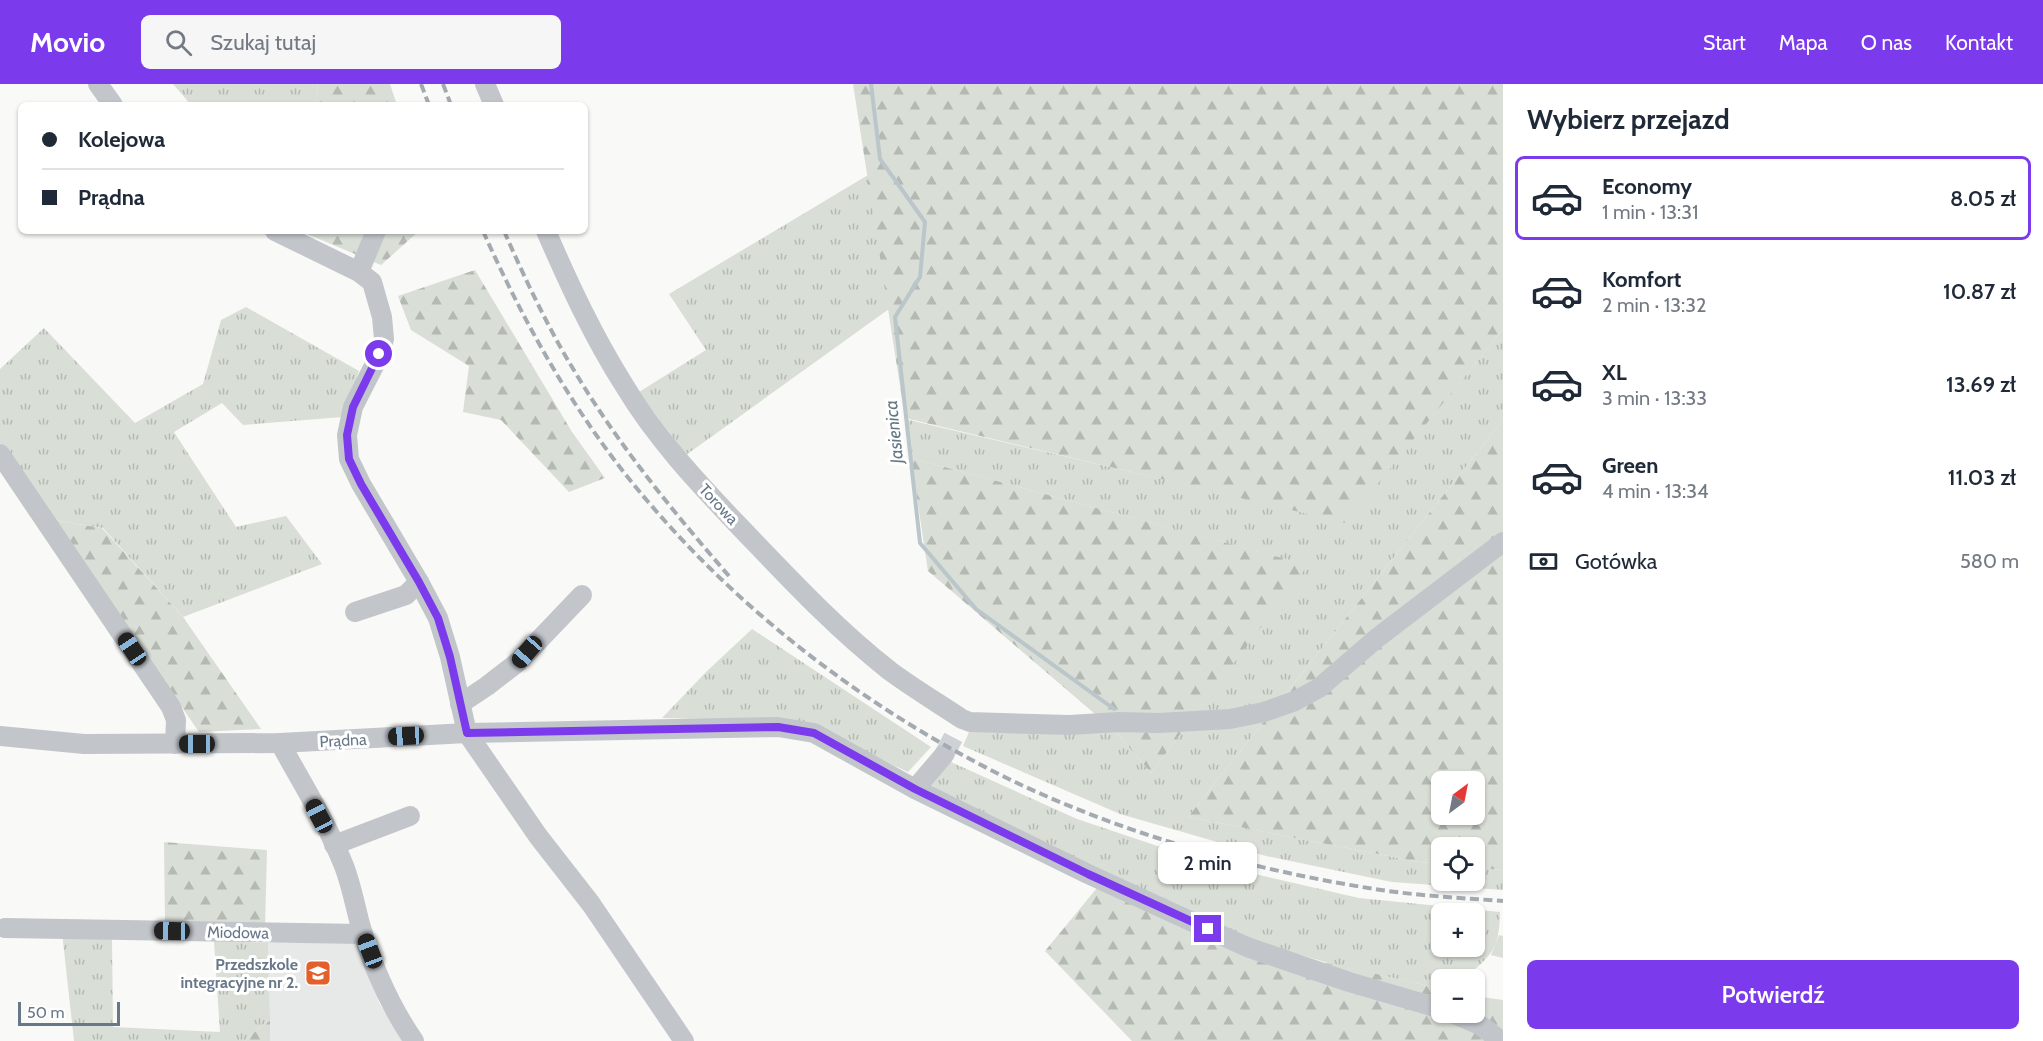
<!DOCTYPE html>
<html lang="pl">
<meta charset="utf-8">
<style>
body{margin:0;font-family:Cabin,sans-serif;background:#f6f6f7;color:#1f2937;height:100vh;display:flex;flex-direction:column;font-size:22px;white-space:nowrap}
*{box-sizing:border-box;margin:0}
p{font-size:20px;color:#747a83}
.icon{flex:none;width:33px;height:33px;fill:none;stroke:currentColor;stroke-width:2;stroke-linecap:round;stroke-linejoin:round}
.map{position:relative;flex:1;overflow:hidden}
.sheet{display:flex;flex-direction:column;background:#fff;width:540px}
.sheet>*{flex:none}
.banner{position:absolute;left:18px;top:18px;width:570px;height:132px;border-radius:9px;box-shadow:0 2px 4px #0004;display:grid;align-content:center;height:132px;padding:0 24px;background:#fff}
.needle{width:39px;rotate:32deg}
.tools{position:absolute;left:1431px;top:687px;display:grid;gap:12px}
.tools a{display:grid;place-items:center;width:54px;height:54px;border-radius:9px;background:#fff;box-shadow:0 2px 4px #0004;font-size:30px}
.scale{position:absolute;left:18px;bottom:15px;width:102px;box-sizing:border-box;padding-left:6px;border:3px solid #687888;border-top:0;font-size:16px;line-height:21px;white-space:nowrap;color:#687888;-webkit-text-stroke:4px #fff;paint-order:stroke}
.end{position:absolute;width:27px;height:27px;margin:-14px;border:8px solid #7c3aed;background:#fff;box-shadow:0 0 0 3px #fff}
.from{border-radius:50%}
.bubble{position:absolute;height:42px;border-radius:9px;background:#fff;box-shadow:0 2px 4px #0004;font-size:20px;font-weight:600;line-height:42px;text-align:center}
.car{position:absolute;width:18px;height:36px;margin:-18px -9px;border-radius:8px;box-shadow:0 0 4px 2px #0007;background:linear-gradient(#222 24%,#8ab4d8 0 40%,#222 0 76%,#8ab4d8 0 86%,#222 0)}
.banner b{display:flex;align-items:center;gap:21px;height:57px;font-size:22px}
.banner b+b{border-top:2px solid #e0e1e3}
.banner i{width:15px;height:15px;background:#1f2937}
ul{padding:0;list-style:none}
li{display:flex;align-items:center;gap:18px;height:84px;margin:0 12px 9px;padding:0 12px;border:3px solid transparent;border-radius:9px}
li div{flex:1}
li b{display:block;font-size:22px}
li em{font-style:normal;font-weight:600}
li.selected{border-color:#7c3aed}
li>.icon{width:54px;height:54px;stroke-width:1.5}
h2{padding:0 24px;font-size:27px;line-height:72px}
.pay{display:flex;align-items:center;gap:15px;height:66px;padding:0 24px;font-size:22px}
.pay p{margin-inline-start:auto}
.button{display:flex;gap:12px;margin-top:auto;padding:12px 24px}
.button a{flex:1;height:69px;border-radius:9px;background:#7c3aed;color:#fff;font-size:24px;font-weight:600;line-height:69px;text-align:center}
header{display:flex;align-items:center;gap:36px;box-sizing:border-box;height:84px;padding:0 30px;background:#7c3aed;color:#fff}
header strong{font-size:28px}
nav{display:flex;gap:33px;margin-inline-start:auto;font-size:21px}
.search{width:420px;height:54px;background:#f6f6f7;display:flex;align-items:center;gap:15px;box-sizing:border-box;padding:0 21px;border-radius:9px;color:#747a83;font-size:22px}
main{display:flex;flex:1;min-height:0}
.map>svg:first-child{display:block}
.built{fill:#e7e8e8}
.grass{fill:url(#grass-tufts);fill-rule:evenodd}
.forest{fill:url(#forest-firs);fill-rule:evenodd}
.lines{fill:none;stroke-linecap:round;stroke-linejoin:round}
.stream{stroke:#bbc6cb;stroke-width:4}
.minor-tunnel{stroke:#ced2d6;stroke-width:20;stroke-dasharray:20 10;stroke-linecap:butt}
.minor{stroke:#c2c6cb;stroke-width:20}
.rail{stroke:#a3aab0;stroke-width:4;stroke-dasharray:9 4.5;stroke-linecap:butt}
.route{stroke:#7c3aed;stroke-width:8}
.labels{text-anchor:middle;stroke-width:6;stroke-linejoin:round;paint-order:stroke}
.street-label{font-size:16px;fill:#687888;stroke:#fff}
.poi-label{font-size:16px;font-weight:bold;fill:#687888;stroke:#fff;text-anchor:end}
.water-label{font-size:18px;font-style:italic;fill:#647983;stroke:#fff}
</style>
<header>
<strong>Movio</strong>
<div class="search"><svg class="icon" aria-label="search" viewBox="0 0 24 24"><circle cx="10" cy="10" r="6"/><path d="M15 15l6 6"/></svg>Szukaj tutaj</div>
<nav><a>Start</a><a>Mapa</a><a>O nas</a><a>Kontakt</a></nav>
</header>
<main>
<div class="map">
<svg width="1503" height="957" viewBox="0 0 1503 957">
<defs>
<pattern id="grass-tufts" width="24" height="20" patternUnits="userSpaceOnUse" patternTransform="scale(1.5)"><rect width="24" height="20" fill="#d9ded6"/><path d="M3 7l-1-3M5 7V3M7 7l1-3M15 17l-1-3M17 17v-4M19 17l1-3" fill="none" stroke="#b4b9b3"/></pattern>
<pattern id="forest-firs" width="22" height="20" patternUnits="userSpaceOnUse" patternTransform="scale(1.5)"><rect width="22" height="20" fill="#d9ded6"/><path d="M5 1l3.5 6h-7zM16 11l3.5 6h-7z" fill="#b4b9b3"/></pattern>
</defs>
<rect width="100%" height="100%" fill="#f9f9f7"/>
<polygon class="built" points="357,858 379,919 406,957 270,957 268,859"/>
<g class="grass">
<polygon points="173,0 318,0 315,21 191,21"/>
<polygon points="868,91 889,225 686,371 639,308 706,266 669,210"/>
<polygon points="246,223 359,287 343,333 243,341 222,319 174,348 236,443 286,432 322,480 183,533 103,444 53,436 0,359 0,285 44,244 135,339 203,300 221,236"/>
<polygon points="1503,245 1503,336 1188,733 1419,778 1441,780 1442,796 1474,796 1475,784 1503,786 1503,806 1392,798 1266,772 1120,730 963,662 969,648 1116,648 1151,689 1307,481 911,374 905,335 1346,438"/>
<polygon points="752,545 931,663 908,688 800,637 662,634 706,588"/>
<path d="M 951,678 L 1077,735 L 1211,780 L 1359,814 L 1500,828 C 1499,867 1492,870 1464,895 L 1442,896 L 1441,905 L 1328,879 L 1254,857 L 1090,785 L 929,701 ZM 1442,830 L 1474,830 L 1474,862 L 1442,862 Z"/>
<polygon points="62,848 112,852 113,943 220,948 214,857 268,859 270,937 265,939 245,957 74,957"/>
</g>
<g class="forest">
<polygon points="318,0 390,0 397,21 315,21"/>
<polygon points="853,0 1503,0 1503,245 1346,439 905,334"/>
<polygon points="300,147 419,147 381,181"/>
<polygon points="475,186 572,348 605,394 569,408 501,336 463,328 469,282 411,246 398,212"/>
<path d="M 1503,336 L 1503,786 L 1475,784 L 1474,764 L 1442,764 L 1441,780 L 1419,778 L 1188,733 ZM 1442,698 L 1474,698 L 1474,730 L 1442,730 Z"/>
<polygon points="911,374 1308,481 1151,689 1116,648 928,487"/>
<polygon points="53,436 102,444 183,533 261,645 199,648"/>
<polygon points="164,758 267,766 265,844 165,838"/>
<polygon points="1097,804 1250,872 1334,880 1441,905 1442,928 1474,928 1475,912 1503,916 1503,957 1132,957 1045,867"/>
<polygon points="1499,851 1503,852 1503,874 1491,871"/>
<polygon points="270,937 270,957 245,957 265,939"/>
</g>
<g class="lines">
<polyline class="stream" points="871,0 880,75 925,138 920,193 895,233 920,459 976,525 1114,625"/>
<polyline class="minor-tunnel" points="944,671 954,652"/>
<g class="minor">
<polyline points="98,0 113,21"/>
<polyline points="485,0 494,21"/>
<polyline points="275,147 359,188 372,198 382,233 384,255 377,276 353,323 347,351 349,375 361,400 419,498 438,534 450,573 467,649 538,752 591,820 684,957"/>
<path d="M 546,147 C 569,200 593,252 624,301 C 655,353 697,398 739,442 C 787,492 835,544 890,587 C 913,604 938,619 962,635 L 970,638 L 1070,641 L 1118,638 L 1159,639 L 1230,635 L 1264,628 L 1295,617 L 1319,604 L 1377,554 L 1503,458"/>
<polyline points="359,188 376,147"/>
<polyline points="0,370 171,623 176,636 175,660"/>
<polyline points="355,528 406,511 419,498"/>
<polyline points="460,620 487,602 518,578 582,511"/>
<polyline points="0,652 84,660 280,659 467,649 778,643 814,649 915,705 1088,790 1247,863 1349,898 1442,925"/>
<path d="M 280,659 C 302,699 327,739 344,782 C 351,800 355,821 360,840 C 372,881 390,922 414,957"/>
<polyline points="915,705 944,671"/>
<polyline points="334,761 410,732"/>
<polyline points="5,844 363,850"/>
<polyline points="1450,928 1480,941 1501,957"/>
</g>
<g class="rail">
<polyline points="421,0 429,21"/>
<polyline points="443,0 451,21"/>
<path d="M 483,147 C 524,239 574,329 639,407 C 741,530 872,629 1015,698 C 1129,752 1256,787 1381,806 C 1421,812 1462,814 1503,817"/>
<path d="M 504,147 C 526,197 549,246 578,293 C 621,364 675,430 729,492"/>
</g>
</g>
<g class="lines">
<polyline class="route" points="379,270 353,323 347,351 349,375 361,400 419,498 438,534 450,573 467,649 778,643 814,649 915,705 1088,790 1208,845"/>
</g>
<defs>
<symbol id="school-square" viewBox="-11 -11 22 22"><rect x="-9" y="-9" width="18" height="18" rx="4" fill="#e3602d" stroke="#fff"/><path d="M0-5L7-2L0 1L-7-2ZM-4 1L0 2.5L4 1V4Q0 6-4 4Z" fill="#fff"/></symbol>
</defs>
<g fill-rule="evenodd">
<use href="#school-square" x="303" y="874" width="30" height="30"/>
</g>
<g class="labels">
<g class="street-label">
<text transform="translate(719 420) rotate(47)" y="6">Torowa</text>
<text transform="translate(343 656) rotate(-3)" y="6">Prądna</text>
<text transform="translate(238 848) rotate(1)" y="6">Miodowa</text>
</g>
<g class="poi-label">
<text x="298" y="886">Przedszkole<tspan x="298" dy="18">integracyjne nr 2.</tspan></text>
</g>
<g class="water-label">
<text transform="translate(894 348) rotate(-96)" y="6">Jasienica</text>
</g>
</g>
</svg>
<div class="tools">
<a><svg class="needle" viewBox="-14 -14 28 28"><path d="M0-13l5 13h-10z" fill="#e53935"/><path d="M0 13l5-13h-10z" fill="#747a83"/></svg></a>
<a><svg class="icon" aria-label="locate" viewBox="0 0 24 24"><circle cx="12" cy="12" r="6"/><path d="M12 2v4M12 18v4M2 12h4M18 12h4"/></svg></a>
<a>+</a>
<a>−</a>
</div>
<div class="scale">50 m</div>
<i class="end from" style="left:379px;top:270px"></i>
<i class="end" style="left:1208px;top:845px"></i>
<div class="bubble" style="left:1158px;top:758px;width:99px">2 min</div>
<i class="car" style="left:132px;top:565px;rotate:326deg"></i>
<i class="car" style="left:527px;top:568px;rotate:221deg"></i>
<i class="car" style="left:406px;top:652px;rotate:267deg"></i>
<i class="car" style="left:197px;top:660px;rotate:270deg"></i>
<i class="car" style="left:319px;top:732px;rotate:332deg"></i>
<i class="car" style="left:172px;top:847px;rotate:271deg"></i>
<i class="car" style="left:370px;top:867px;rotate:339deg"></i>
<div class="banner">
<b><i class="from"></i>Kolejowa</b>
<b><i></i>Prądna</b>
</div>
</div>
<section class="sheet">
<h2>Wybierz przejazd</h2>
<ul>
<li class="selected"><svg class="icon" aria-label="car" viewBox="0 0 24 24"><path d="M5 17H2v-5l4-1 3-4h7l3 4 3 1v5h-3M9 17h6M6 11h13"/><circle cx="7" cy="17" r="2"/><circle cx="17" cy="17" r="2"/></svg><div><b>Economy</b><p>1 min · 13:31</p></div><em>8.05 zł</em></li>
<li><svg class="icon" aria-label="car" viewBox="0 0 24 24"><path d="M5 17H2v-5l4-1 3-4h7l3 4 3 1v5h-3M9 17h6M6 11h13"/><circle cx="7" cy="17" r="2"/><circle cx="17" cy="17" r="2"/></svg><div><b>Komfort</b><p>2 min · 13:32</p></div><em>10.87 zł</em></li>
<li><svg class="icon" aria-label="car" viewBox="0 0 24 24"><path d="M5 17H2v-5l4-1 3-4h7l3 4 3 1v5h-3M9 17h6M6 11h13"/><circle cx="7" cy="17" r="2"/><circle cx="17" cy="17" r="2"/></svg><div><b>XL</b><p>3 min · 13:33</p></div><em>13.69 zł</em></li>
<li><svg class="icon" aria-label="car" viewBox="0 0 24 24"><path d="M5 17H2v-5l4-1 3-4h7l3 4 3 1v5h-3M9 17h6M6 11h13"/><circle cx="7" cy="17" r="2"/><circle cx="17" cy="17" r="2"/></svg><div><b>Green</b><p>4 min · 13:34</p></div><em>11.03 zł</em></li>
</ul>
<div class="pay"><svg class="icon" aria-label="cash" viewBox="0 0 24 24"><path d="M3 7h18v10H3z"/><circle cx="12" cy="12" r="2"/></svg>Gotówka<p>580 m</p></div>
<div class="button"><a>Potwierdź</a></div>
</section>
</main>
